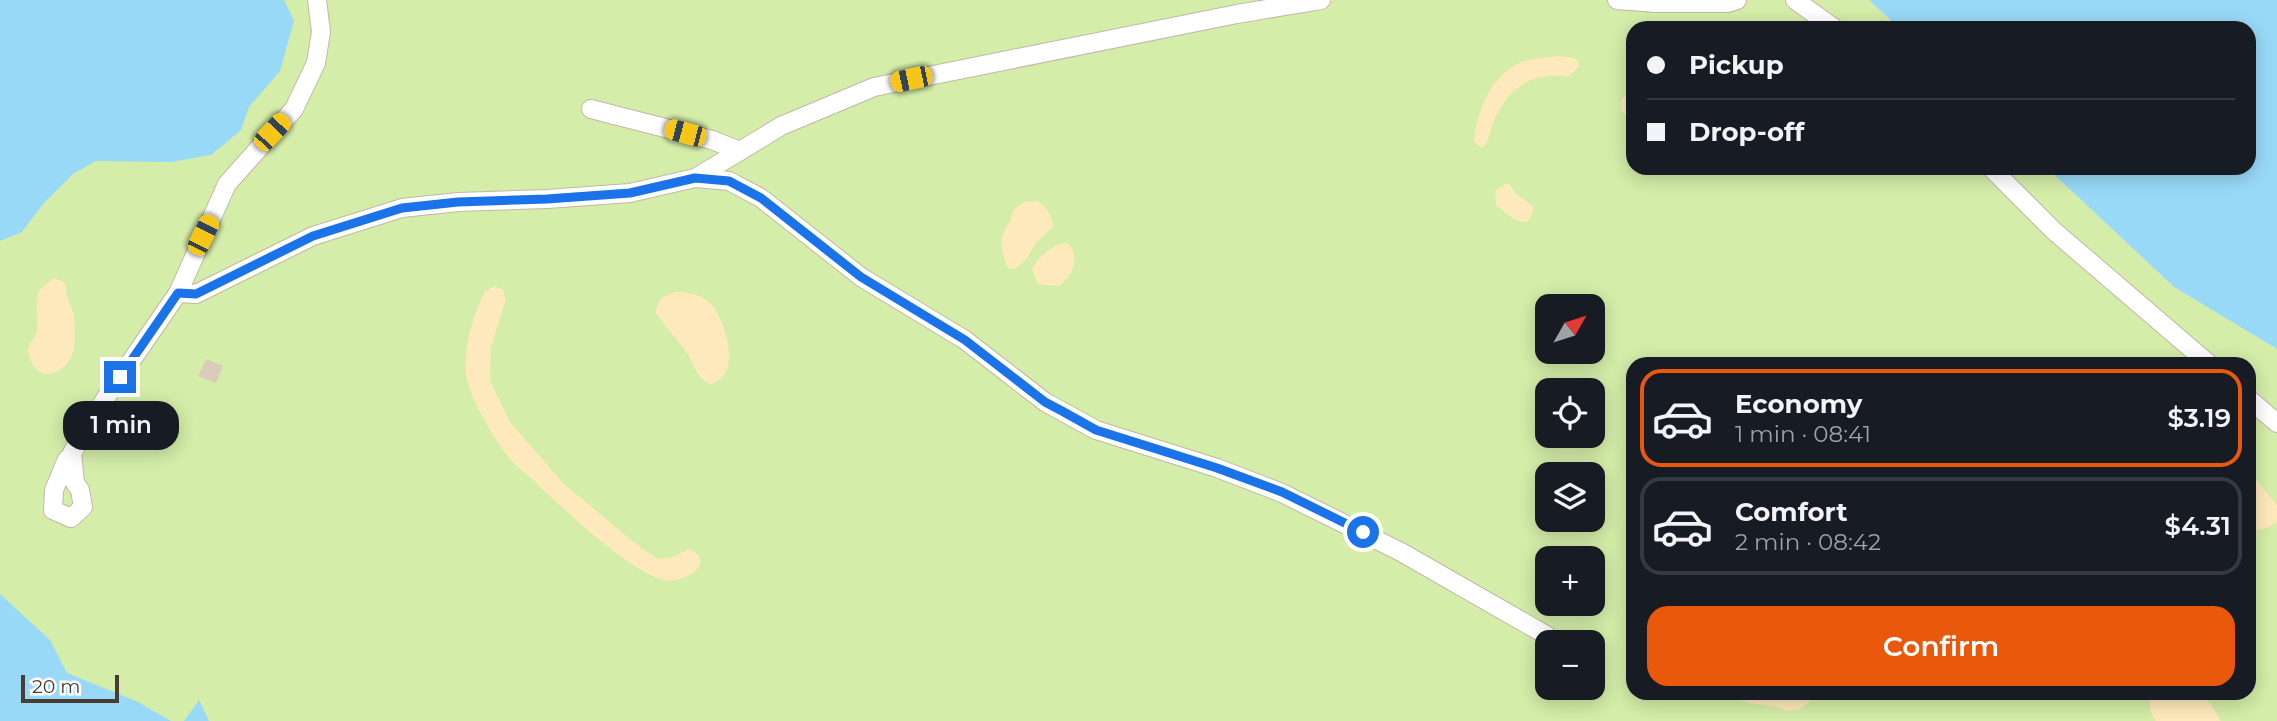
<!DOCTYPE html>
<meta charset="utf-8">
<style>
body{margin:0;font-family:Montserrat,sans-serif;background:#20242c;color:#f1f3f6;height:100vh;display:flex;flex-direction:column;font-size:26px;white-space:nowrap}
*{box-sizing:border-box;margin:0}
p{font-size:23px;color:#9ea1a6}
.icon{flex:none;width:38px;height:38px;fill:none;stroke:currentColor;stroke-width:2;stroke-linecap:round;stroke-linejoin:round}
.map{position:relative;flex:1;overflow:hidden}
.details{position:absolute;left:1626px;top:357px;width:630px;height:343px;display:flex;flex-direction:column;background:#171b24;border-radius:21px;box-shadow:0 4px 18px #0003}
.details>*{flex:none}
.top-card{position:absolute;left:1626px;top:21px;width:630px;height:154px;border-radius:21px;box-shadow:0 4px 18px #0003;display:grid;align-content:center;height:154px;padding:0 21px;background:#171b24}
.needle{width:46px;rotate:51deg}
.fabs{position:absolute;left:1535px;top:294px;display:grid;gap:14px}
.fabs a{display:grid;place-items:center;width:70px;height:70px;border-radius:14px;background:#171b24;box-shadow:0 4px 18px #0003;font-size:35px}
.scale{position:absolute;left:21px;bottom:18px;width:98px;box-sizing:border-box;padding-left:7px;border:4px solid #473d33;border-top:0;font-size:19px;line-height:24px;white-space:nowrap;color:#473d33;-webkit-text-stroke:5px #fff;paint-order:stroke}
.end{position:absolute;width:32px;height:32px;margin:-16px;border:9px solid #1a73e8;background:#fff;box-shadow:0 0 0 4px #fff}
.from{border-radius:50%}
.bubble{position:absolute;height:49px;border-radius:21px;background:#171b24;box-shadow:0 4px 18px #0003;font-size:23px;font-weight:600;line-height:49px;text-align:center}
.car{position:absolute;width:21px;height:42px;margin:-21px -10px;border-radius:9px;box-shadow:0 0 5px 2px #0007;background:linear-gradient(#f5c518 24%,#345 0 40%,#f5c518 0 76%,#345 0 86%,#f5c518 0)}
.top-card b{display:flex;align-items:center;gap:24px;height:66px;font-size:26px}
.top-card b+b{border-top:2px solid #363941}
.top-card i{width:18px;height:18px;background:#f1f3f6}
ul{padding:12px 0 0;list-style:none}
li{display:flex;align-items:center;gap:21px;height:98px;margin:0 14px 10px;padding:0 7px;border:4px solid #363941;border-radius:21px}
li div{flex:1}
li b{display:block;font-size:26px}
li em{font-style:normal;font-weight:600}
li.selected{border-color:#ea580c}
li>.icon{width:63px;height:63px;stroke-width:1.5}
.primary-button{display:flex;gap:14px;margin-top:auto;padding:14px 21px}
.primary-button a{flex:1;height:80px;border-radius:21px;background:#ea580c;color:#fff;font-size:28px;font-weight:600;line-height:80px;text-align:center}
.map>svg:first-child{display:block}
.green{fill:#d4eda8;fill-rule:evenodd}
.sand{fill:#fde9bb}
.water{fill:#99d9f8}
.building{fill:#dacbbb}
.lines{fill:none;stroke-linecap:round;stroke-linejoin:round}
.service-casing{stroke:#c3b7a8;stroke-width:20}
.service{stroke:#fff;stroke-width:18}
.route{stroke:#1a73e8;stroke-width:9}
</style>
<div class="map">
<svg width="2277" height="721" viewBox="0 0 2277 721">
<rect width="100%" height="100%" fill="#f4eee4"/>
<path class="green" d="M 0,0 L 1869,0 L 1899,28 L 1633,28 L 1633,168 L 2047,168 L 2174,287 L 2277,349 L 2277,721 L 0,721 ZM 1547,306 L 1592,306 L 1592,352 L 1547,352 ZM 1633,364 L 2249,364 L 2249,693 L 1633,693 ZM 1547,390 L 1592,390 L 1592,436 L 1547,436 ZM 1547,474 L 1592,474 L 1592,520 L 1547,520 ZM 1547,558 L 1592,558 L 1592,604 L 1547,604 ZM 1547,642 L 1592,642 L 1592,688 L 1547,688 Z"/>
<g class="sand">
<path d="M 1559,56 L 1574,58 L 1578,61 L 1579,67 L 1568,77 C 1531,71 1507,89 1493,123 C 1489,132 1490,141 1482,148 L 1474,142 C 1476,114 1489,80 1515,65 C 1527,58 1546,58 1559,56 Z"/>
<polygon points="1633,85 1633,125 1621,109 1622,99"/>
<path d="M 1505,184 L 1510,184 L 1515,193 L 1534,207 L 1532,215 L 1527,222 C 1515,223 1505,212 1496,205 L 1495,191 Z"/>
<path d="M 1036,201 C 1046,205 1053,216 1053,227 L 1036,243 L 1025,261 L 1015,269 L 1008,268 C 1003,257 999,244 1004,232 C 1008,223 1012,220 1013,210 L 1024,202 Z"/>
<path d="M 1064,243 L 1070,245 C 1080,261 1072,276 1059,286 L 1038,284 L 1032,269 C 1038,258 1051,245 1064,243 Z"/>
<path d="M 55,278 L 65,283 C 66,294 68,300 72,309 C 76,318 75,338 74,347 C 72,367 47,386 33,365 C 30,361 28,354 28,350 C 29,342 36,338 37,330 C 38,319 34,303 39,292 C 42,286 49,282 55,278 Z"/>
<path d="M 495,286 L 503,290 L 506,299 L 491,347 L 490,381 L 510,422 L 564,484 L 641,548 L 658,559 L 673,557 L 689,549 C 719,562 684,585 664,580 C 630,573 564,509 537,484 C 530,476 520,470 513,462 C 497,445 468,397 466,373 C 464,344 473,316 485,291 Z"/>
<path d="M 676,292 C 688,292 702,294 711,304 C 726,321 743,377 711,384 C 694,377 694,361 684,349 C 674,336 664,325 655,312 L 661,298 Z"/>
<path d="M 2249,471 L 2277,505 L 2277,521 C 2268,529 2261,531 2249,529 Z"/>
<path d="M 1732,693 L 1819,693 L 1802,708 L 1787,711 C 1770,701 1746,709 1732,693 Z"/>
<path d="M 2151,693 L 2199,693 L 2211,704 L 2221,721 L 2156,721 C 2149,712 2149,704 2151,693 Z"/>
</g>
<g class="water">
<polygon points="0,0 284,0 294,21 280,71 249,107 241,130 211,155 171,162 96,161 73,174 43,204 22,232 0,241"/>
<polygon points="1869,0 2277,0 2277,349 2174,287 2047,168 2249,168 2249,28 1899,28"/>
<polygon points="0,594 50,640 67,673 136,701 171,721 0,721"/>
<polygon points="199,700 209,721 184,721"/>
</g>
<polygon class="building" points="206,359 223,366 216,383 198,376"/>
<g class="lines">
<defs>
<g id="service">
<polyline points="1617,0 1656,3 1728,3 1737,0"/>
<polyline points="1795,0 1834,28"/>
<polyline points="740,151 781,126 874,87 1237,14 1321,0"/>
<polyline points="1991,168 2054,231 2209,364"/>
<polyline points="695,178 729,181 761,198 861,277 965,340 1045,402 1096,430 1217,468 1282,493 1401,552 1546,635"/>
<polyline points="178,293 196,294 313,236 402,208 458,202 547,199 630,193 695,178 740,151 712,140 591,109"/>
<polyline points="2249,399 2277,423"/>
<polyline points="67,459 54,490 53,510 71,518 83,507 80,490 75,483 72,453 107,396 178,293 227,184 294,109 316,63 321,32 317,0"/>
</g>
</defs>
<use href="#service" class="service-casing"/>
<use href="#service" class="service"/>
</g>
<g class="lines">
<polyline class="route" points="120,377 178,293 196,294 313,236 402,208 458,202 547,199 630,193 695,178 729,181 761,198 861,277 965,340 1045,402 1062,411 1096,430 1217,468 1282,492 1363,532"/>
</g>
</svg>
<div class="fabs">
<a><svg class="needle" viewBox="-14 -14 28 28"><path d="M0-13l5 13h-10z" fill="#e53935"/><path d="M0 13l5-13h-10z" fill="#9ea1a6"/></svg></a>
<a><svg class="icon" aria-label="locate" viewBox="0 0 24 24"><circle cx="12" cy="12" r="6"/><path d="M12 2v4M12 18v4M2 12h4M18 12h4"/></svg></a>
<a><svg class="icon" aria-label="layers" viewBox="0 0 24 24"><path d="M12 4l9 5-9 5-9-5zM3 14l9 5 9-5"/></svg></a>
<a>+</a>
<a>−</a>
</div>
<div class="scale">20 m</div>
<i class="end from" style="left:1363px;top:532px"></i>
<i class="end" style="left:120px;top:377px"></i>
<div class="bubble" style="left:63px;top:401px;width:116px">1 min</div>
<i class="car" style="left:911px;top:79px;rotate:258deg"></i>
<i class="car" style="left:272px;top:132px;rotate:43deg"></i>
<i class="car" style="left:685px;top:133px;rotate:285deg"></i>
<i class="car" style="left:203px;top:235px;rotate:26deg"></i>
<div class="top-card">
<b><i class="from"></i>Pickup</b>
<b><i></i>Drop-off</b>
</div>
<section class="details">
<ul>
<li class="selected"><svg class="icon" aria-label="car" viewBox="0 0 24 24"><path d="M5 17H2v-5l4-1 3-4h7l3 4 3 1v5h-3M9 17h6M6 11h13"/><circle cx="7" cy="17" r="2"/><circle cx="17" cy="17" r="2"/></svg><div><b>Economy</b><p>1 min · 08:41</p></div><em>$3.19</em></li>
<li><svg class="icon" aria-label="car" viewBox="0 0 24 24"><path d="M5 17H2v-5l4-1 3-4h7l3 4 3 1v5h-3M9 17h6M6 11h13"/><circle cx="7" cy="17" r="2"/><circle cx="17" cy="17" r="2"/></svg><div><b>Comfort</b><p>2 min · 08:42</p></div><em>$4.31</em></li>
</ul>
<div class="primary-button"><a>Confirm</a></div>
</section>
</div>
